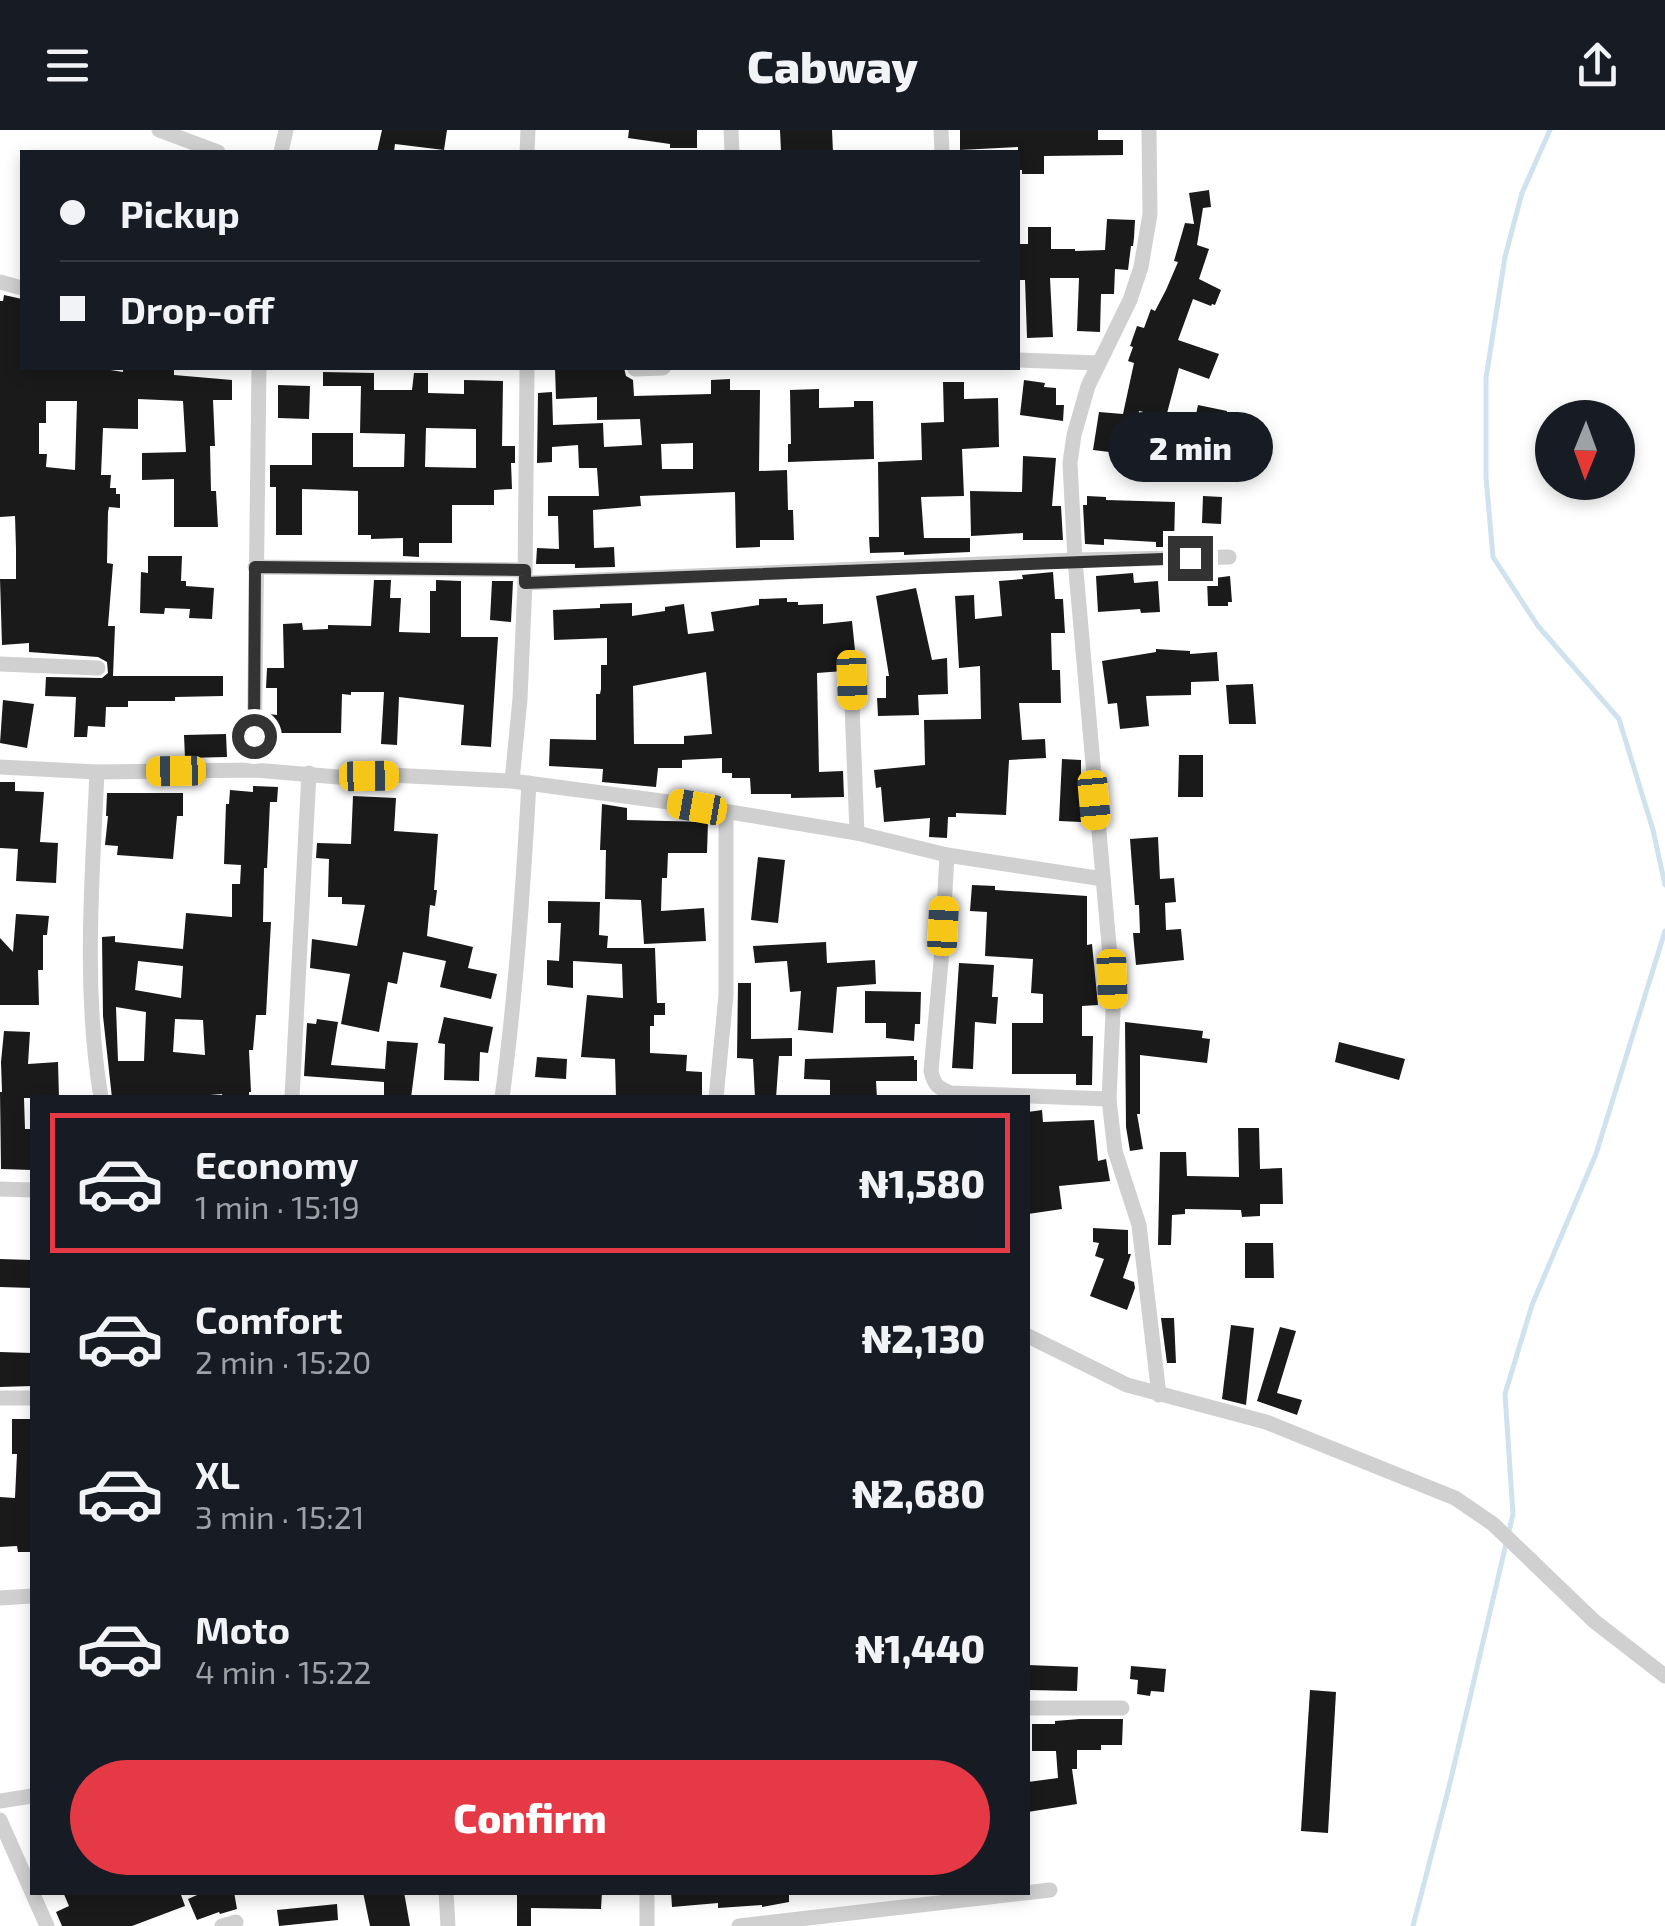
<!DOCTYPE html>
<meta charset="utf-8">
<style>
body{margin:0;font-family:"Exo 2",sans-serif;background:#242831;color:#f1f3f6;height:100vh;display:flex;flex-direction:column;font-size:38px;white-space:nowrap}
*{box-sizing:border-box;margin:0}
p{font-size:32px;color:#9ea1a6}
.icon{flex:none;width:55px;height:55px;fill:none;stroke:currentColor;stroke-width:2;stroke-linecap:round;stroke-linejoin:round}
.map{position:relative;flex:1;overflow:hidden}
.drawer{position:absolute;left:30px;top:965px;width:1000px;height:800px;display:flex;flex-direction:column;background:#171b24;border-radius:0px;box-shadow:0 5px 15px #0003}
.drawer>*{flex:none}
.banner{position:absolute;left:20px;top:20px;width:1000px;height:220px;border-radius:0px;box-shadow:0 5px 15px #0003;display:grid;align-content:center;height:220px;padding:0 40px;background:#171b24}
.needle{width:65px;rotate:181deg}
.buttons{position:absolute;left:1535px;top:270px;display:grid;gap:20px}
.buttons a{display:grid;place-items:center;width:100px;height:100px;border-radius:50%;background:#171b24;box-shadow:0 5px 15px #0003;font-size:50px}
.end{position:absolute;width:45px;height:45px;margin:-22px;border:12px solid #333;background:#fff;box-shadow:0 0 0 5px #fff}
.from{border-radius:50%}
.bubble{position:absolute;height:70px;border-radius:35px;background:#171b24;box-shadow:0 5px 15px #0003;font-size:32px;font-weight:800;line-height:70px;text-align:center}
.car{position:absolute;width:30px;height:60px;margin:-30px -15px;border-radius:12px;box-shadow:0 0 8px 2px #0007;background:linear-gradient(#f5c518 24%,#345 0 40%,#f5c518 0 76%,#345 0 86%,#f5c518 0)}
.banner b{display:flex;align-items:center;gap:35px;height:95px;font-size:38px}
.banner b+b{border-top:2px solid #363941}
.banner i{width:25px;height:25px;background:#f1f3f6}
ul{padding:18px 0 0;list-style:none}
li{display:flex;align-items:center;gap:30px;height:140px;margin:0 20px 15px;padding:0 20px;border:5px solid transparent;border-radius:0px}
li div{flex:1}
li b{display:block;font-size:38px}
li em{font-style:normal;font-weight:800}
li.current{border-color:#e63946}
li>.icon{width:90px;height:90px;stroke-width:1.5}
.action{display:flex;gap:20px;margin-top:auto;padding:20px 40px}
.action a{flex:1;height:115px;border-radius:60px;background:#e63946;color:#fff;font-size:40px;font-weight:800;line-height:115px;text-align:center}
header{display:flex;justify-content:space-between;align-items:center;height:130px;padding:0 40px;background:#171b24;font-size:45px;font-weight:800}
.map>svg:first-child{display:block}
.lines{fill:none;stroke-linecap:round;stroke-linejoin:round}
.stream{stroke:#cfe2ee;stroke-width:5}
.building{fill:#1a1a1a;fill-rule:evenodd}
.minor{stroke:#d0d0d0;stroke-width:15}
.route{stroke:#333;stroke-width:12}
</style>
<header><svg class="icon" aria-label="menu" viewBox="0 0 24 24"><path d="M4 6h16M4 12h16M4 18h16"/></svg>Cabway<svg class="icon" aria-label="share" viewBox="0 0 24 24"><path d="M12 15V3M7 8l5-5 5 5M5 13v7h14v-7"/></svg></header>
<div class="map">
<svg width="1665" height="1796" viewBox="0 0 1665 1796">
<rect width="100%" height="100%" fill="#fff"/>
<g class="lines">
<g class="stream">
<polyline points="1550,0 1522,63 1505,127 1486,248 1486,347 1493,427 1538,496 1619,589 1653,700 1665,755"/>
<polyline points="1413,1796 1449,1657 1513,1384 1505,1264 1532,1175 1596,1024 1665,801"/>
</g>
</g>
<g class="building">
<polygon points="382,0 447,0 444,20 395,14 394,22 377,22"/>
<polygon points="629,0 697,0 697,18 670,18 670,14 628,8"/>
<polygon points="780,0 832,0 833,22 781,22"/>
<polygon points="960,0 1098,0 1098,10 1123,10 1123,25 1044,26 1044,44 1022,44 1022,40 1018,40 1018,17 960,20"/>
<polygon points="1209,60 1211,77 1203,78 1197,115 1209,119 1199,149 1221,160 1215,175 1212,174 1211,176 1193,169 1178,210 1219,224 1209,249 1179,238 1166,287 1139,281 1134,325 1093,320 1099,282 1123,284 1134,233 1128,231 1133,217 1130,216 1137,196 1144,198 1151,179 1155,181 1166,160 1178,132 1174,131 1185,93 1194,94 1189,63"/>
<polygon points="1107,89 1135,90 1134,108 1133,116 1131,116 1128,140 1115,139 1114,164 1101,164 1100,202 1077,201 1079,148 1050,148 1053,207 1027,208 1025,150 1018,150 1018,114 1028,114 1028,97 1051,97 1051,119 1075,119 1075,121 1105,120"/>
<path d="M 4,165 L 22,169 L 22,238 L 76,240 L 98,238 L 123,242 L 123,238 L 174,240 L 174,245 L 232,250 L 232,270 L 213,270 L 215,316 L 210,316 L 211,361 L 216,361 L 218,397 L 174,397 L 174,349 L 142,350 L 142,323 L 186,322 L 183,271 L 138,269 L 138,299 L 103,298 L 101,345 L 111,345 L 110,358 L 116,358 L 116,364 L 120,364 L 120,378 L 109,377 L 108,382 L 107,433 L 113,434 L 108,496 L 115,496 L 113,546 L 223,546 L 223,566 L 175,567 L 175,571 L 128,571 L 128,577 L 106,577 L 105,597 L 88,596 L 87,607 L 74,607 L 76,567 L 45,566 L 46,547 L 102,548 L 108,543 L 107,532 L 98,527 L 29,522 L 29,513 L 2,515 L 0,449 L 16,449 L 16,419 L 15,386 L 0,387 L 0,171 L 3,171 ZM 46,271 L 77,271 L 75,340 L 46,337 L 47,324 L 39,324 L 39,293 L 46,293 Z"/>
<path d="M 555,238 L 624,238 L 626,246 L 633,250 L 634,266 L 711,264 L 711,250 L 730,249 L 730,260 L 760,260 L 759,341 L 787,340 L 788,380 L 793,380 L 794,410 L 760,410 L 760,417 L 736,418 L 735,362 L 640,366 L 641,376 L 593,380 L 594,418 L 614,417 L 615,437 L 575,438 L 575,434 L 536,434 L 537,418 L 559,419 L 558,386 L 548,386 L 548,366 L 599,366 L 597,338 L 579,338 L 578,315 L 552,317 L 552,332 L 537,333 L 538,263 L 552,262 L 553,295 L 603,293 L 604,317 L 642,315 L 640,289 L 597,290 L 597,267 L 556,269 ZM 693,313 L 693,339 L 662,339 L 661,314 Z"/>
<path d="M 323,242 L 374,243 L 374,260 L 412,260 L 414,243 L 428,243 L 428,263 L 464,264 L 464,250 L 503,251 L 502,316 L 515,316 L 515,333 L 511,333 L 512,359 L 494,360 L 494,375 L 452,375 L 452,413 L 419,413 L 419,427 L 403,426 L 403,408 L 371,409 L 371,405 L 358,405 L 358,361 L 302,359 L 302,405 L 276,405 L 276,357 L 270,357 L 270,335 L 312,335 L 312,303 L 353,303 L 353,337 L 404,337 L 405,304 L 360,303 L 361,256 L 323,256 ZM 426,298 L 476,299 L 476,338 L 425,337 Z"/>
<polygon points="1024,250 1045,253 1044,257 1056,258 1056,275 1064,275 1063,291 1020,285"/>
<polygon points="943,252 964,252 964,269 998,268 999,317 962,319 964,366 921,367 924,408 970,408 970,422 904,425 904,422 870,423 869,407 879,407 878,332 922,330 921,293 944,292"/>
<polygon points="278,255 310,256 309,289 278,288"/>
<polygon points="819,259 819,278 854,277 854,271 873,271 874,329 788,332 788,314 791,314 790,260"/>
<polygon points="1198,275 1227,281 1221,304 1193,298"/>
<polygon points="1023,326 1056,328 1052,376 1061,376 1063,410 1023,410 1023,403 971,406 970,361 1022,362"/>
<polygon points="1087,366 1106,367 1106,370 1175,372 1174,417 1156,417 1156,412 1104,409 1104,415 1085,414 1083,375 1087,375"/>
<polygon points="1203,366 1222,367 1221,394 1202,393"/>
<polygon points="148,426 182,426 181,451 186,451 186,456 214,458 212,489 189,488 190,479 165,478 164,484 140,483 141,442 148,443"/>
<polygon points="1053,442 1055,469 1063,469 1065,503 1051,503 1052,540 1060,540 1061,573 1019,573 1022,610 1045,609 1046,628 1009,630 1006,685 956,683 956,687 948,687 947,708 929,707 930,688 884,692 881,657 876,658 874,640 925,635 924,590 981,589 980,536 959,538 955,466 974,465 975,489 1002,486 999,451 1023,449 1022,445"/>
<polygon points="1133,443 1134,453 1158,451 1160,482 1141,483 1140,479 1098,482 1096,446"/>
<polygon points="1230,446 1232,472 1228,472 1228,476 1208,476 1207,449"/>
<polygon points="374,450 391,450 390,468 401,468 399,502 430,503 430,461 436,461 436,450 461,451 461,507 498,507 491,617 461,615 464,575 399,567 397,615 381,614 384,562 351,562 351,565 342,564 341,603 269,603 269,584 277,585 277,558 266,558 267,538 284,538 283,494 302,493 303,500 328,499 328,495 371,496"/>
<polygon points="492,451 513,451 511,492 490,490"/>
<polygon points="916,458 932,530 947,528 948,564 918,565 919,585 878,586 877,568 886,568 886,546 889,546 876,466"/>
<path d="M 787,468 L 787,472 L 798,472 L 798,475 L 823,474 L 823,494 L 852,491 L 857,540 L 817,543 L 819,642 L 843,641 L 844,667 L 791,668 L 791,664 L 751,664 L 750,648 L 732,648 L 732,643 L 722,643 L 722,628 L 682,630 L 682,638 L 658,638 L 656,657 L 602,652 L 603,639 L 549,636 L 550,609 L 596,610 L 596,564 L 600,564 L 601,559 L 601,535 L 607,535 L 607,508 L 554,510 L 553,480 L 600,478 L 600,474 L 632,473 L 632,486 L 665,481 L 665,477 L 684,474 L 688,504 L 714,501 L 711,482 L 759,475 L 759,469 ZM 706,542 L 712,604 L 684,606 L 684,614 L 634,614 L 633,556 Z"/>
<polygon points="1156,519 1190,521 1190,524 1217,522 1219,551 1191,552 1191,565 1146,566 1149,596 1120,599 1117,573 1108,574 1102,531 1156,522"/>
<polygon points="1253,554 1256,594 1229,594 1226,555"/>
<polygon points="3,570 34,574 27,618 0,613"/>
<polygon points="226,604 227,627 185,628 184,605"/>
<polygon points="1179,625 1203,625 1203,667 1178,667"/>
<polygon points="1062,629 1081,630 1081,692 1059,691"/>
<polygon points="0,652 15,652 15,661 44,662 40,712 58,713 56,753 16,751 18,719 0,718"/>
<path d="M 253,656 L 278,657 L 277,672 L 270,672 L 267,738 L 264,738 L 263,792 L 271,792 L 266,885 L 256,885 L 253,920 L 249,920 L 251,962 L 249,962 L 249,968 L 223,968 L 222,964 L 173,968 L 112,968 L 103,886 L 102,807 L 115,806 L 115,812 L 183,819 L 186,783 L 232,787 L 232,754 L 240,754 L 241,735 L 224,734 L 226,674 L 229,674 L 230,660 L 253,662 ZM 138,831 L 183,836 L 181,868 L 135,860 ZM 116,877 L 146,882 L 144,931 L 118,931 ZM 175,889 L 203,890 L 205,925 L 173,922 Z"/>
<polygon points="107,663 183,663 183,686 177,686 173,729 117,725 118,716 105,715 108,686 106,686"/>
<polygon points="353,666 396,668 394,701 438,704 434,760 437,760 435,776 430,775 427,806 473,817 468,838 497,844 491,869 440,857 446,831 403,822 397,854 388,852 379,902 341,894 350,844 310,838 312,809 357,816 365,775 342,774 342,767 328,767 329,729 316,728 317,713 351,714"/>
<polygon points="602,674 627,678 627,690 708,692 707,723 668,723 667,748 662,748 661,781 704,778 706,811 644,814 641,770 605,769 606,720 600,720"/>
<polygon points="1158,707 1160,749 1174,748 1176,772 1165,773 1166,800 1181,799 1184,830 1136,835 1133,803 1140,803 1139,775 1135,775 1130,709"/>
<polygon points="758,727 785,730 778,793 751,790"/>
<polygon points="972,755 995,756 995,760 1087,766 1087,815 1092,814 1098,875 1082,876 1082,906 1093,906 1092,955 1076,955 1076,944 1012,944 1012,893 1043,893 1043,864 1031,863 1033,829 985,826 987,782 970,781"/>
<polygon points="548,771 600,772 599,805 608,806 607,818 655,818 657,873 665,873 665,885 654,885 654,896 650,896 650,923 687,925 686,941 702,942 702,968 616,968 615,929 581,927 587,865 623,868 622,834 573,831 573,858 547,855 547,830 559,831 561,793 548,793"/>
<polygon points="16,784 49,786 47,805 43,805 43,840 38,840 39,875 0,875 0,808 13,822"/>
<polygon points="826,812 827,833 875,830 876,854 837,857 833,903 798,900 801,861 790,862 787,831 755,833 753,816"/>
<polygon points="959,833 994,835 992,867 998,867 996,894 975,892 973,939 952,938"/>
<polygon points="738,853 751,853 751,909 792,908 792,926 779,926 776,968 755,968 753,929 737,928"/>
<polygon points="865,861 921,862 920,894 915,894 914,911 886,908 886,893 865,893"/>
<polygon points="444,887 493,897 488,923 480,922 479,951 444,950 445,914 438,913"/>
<polygon points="317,889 338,892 331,935 385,939 387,911 418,913 411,968 384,968 384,952 304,946 307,893 316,894"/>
<polygon points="1125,892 1203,901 1202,908 1210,909 1207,933 1140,925 1140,984 1137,984 1143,1019 1130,1021 1126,997"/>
<polygon points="4,901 30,902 28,934 58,932 59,968 24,968 25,999 31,999 32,1040 1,1039 0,962 2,962 1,932"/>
<polygon points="1339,912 1405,929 1399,950 1335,932"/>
<polygon points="914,926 914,930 917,930 917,951 876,951 877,968 830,968 830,950 804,949 805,929"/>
<polygon points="537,927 567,929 566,949 535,947"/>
<polygon points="1042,980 1043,992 1094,990 1098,1031 1106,1029 1110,1051 1059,1056 1062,1079 1028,1084 1028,982"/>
<polygon points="1238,998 1259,998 1260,1039 1282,1038 1283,1074 1260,1074 1260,1086 1242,1087 1241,1080 1185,1079 1185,1084 1172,1085 1171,1115 1158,1115 1160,1022 1186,1022 1187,1046 1239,1047"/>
<polygon points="1093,1098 1128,1100 1128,1124 1131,1124 1123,1148 1134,1152 1135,1158 1127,1180 1090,1166 1104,1129 1095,1126 1099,1113 1093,1112"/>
<polygon points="1245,1113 1273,1113 1274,1148 1245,1148"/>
<polygon points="0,1129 32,1130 32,1158 0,1157"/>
<polygon points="1161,1188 1174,1188 1176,1233 1167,1233"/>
<polygon points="1231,1195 1254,1198 1246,1275 1222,1269"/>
<polygon points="1280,1197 1296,1201 1277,1263 1302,1270 1297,1285 1257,1271"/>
<polygon points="0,1222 32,1223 32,1256 0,1257"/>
<polygon points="12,1289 32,1289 32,1422 18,1422 17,1416 0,1417 0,1367 15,1368 17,1324 12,1324"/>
<polygon points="1028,1535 1078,1537 1077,1561 1028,1560"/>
<polygon points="1131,1536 1166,1539 1164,1562 1151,1561 1150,1566 1137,1564 1138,1550 1130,1549"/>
<polygon points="1310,1560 1336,1562 1328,1703 1301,1701"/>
<polygon points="1080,1589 1123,1589 1122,1615 1101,1615 1101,1620 1077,1620 1077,1639 1072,1639 1077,1674 1028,1682 1028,1652 1058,1648 1056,1621 1032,1621 1032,1594 1055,1594 1055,1591"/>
<polygon points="63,1762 180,1762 185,1776 132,1796 62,1796 56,1782 69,1776"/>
<polygon points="204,1762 234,1762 237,1779 220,1784 219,1782 197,1790 188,1769"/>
<polygon points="363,1762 404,1762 410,1796 370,1796"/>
<polygon points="517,1762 602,1762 601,1779 531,1778 531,1796 517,1796"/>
<polygon points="671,1762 789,1762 789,1772 762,1777 762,1775 718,1778 718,1773 672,1777"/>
<polygon points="337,1774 338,1790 279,1796 277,1780"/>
</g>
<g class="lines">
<g class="minor">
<polyline points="159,0 218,22"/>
<polyline points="731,0 732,22"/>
<polyline points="941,0 942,22"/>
<polyline points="1149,0 1150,84 1141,137 1130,170 1088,256 1074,305 1070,333 1075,430 1112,849 1113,882 1109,969 1112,996 1115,1021 1139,1095 1159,1265"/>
<polyline points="281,22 286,0"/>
<polyline points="527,22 528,0"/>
<polyline points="0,152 22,158"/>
<polyline points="1018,230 1099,233"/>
<polyline points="635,239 663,238"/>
<polyline points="255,437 525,440"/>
<polyline points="525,453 1075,430 1229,427"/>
<polyline points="0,534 98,538"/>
<polyline points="851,550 857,703"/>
<polyline points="0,637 97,642 254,640 338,647 390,645 512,651 669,672 857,703 947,725 1103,749"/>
<polyline points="254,640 259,238"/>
<path d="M 97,642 C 92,751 83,859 101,968"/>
<polyline points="512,651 520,569 525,453 527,238"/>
<path d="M 947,725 L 941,832 L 931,941 C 934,955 938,958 951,963 L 1109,969"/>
<polyline points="292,968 309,643"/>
<path d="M 502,968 C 516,863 523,759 529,653"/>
<polyline points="716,968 726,865 726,682"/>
<polyline points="0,1059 32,1060"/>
<polyline points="1028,1206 1127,1255 1266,1292 1455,1368 1493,1394 1594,1491 1665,1546"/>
<polyline points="0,1268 32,1268"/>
<polyline points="0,1468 32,1466"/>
<polyline points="1028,1578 1122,1578"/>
<polyline points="0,1671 32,1666"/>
<polyline points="0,1690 47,1796"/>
<polyline points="446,1762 448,1796"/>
<polyline points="647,1762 647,1796"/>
<polyline points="222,1796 236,1792"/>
<polyline points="739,1796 1050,1760"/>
</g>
</g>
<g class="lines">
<polyline class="route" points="254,606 255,437 525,440 525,453 1190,428"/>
</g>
</svg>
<div class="buttons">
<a><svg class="needle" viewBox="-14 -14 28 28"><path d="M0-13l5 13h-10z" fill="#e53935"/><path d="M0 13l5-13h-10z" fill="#9ea1a6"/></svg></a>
</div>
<i class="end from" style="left:254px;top:606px"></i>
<i class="end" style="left:1190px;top:428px"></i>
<div class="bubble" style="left:1108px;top:282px;width:165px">2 min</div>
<i class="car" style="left:852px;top:550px;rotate:178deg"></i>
<i class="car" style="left:176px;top:641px;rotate:269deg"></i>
<i class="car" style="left:369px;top:646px;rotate:89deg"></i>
<i class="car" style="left:1094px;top:670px;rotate:175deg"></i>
<i class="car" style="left:697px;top:677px;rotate:280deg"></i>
<i class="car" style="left:943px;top:796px;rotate:3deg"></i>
<i class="car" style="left:1112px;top:849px;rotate:178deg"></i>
<div class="banner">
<b><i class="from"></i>Pickup</b>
<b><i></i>Drop-off</b>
</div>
<section class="drawer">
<ul>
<li class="current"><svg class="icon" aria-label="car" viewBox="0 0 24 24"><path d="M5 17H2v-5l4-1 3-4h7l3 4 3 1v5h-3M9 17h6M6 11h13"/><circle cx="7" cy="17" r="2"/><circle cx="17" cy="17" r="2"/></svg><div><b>Economy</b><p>1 min · 15:19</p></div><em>₦1,580</em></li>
<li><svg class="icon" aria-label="car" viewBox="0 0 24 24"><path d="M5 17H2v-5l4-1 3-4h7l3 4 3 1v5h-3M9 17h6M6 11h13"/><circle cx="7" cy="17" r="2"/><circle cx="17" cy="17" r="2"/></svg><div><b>Comfort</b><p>2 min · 15:20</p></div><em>₦2,130</em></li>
<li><svg class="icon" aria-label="car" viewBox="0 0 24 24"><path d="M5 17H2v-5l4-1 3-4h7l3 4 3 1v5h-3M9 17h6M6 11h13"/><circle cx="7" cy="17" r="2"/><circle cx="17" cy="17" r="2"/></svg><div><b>XL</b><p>3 min · 15:21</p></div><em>₦2,680</em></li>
<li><svg class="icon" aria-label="car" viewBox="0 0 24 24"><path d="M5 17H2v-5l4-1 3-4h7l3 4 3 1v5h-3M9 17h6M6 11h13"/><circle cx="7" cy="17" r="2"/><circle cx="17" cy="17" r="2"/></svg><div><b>Moto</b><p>4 min · 15:22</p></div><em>₦1,440</em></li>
</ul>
<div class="action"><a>Confirm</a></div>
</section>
</div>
